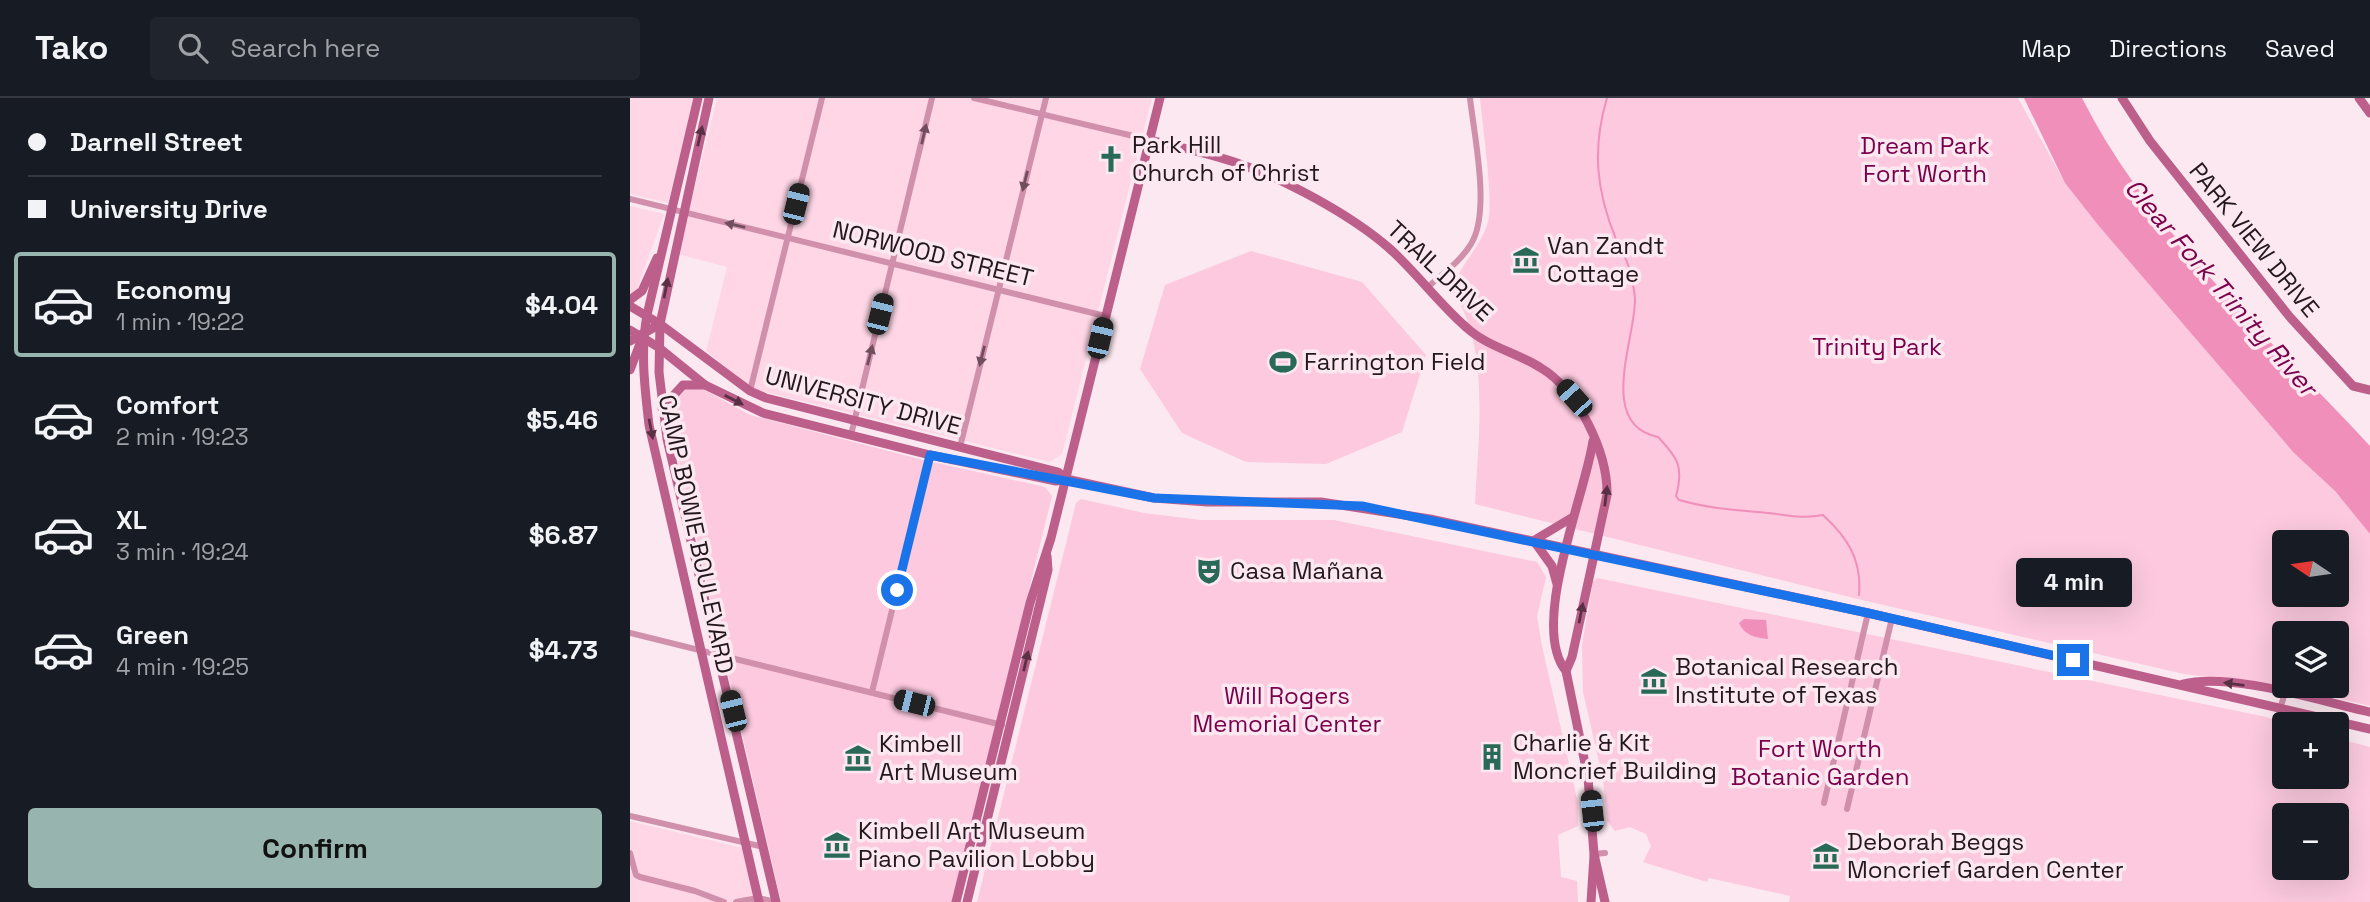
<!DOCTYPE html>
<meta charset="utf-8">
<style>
body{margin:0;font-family:"Space Grotesk",sans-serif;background:#20242c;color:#f1f3f6;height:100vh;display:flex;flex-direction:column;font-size:26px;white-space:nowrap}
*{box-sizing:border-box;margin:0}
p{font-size:23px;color:#9ea1a6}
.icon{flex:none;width:38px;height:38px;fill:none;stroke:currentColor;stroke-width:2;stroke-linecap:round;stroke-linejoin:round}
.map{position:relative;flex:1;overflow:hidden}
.drawer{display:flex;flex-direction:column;background:#171b24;width:630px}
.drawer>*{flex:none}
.hud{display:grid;align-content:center;height:154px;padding:0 28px;background:#171b24}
.needle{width:46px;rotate:283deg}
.buttons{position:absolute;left:1642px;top:432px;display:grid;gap:14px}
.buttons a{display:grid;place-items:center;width:77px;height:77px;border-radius:7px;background:#171b24;box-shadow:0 7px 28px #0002;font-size:35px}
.end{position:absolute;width:32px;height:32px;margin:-16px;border:9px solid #1a73e8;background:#fff;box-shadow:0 0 0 4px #fff}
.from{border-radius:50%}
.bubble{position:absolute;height:49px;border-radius:7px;background:#171b24;box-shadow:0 7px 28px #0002;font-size:23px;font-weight:600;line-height:49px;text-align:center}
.car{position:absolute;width:21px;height:42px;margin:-21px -10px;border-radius:9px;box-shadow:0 0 5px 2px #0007;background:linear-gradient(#222 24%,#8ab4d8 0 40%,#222 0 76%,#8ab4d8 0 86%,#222 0)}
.hud b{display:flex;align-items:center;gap:24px;height:66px;font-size:26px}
.hud b+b{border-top:2px solid #363941}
.hud i{width:18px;height:18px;background:#f1f3f6}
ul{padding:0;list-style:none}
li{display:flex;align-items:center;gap:21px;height:105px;margin:0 14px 10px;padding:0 14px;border:4px solid transparent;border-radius:7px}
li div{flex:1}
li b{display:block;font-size:26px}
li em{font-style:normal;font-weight:600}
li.selected{border-color:#97b5ae}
li>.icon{width:63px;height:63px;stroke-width:1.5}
.primary-button{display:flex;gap:14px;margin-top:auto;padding:14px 28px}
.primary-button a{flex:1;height:80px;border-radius:7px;background:#97b5ae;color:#111;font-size:28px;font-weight:600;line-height:80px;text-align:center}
header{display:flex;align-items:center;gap:42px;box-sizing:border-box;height:98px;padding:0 35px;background:#171b24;border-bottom:2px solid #363941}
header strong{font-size:33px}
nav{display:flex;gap:38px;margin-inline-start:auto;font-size:24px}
.search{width:490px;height:63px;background:#20242c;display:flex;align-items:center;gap:18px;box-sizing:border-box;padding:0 24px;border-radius:7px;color:#9ea1a6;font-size:26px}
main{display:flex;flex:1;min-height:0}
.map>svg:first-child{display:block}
.built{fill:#fed6e6}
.green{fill:#fcc9de;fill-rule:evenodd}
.water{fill:#f18fbb}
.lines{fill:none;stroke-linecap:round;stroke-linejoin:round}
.stream{stroke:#f18fbb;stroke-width:2}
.street{stroke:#d090ab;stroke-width:6}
.secondary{stroke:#bc5f8b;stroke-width:9}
.oneway{fill:#714e5d}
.oneway2{fill:#593144}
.route{stroke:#1a73e8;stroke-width:9}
.labels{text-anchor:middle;stroke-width:7;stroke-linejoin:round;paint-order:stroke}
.poi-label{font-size:24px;fill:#23181d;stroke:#fce8f0;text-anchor:start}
.park-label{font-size:24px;fill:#7a004b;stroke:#fce8f0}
.street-label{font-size:24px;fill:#23181d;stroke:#fce8f0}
.water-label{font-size:26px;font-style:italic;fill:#7b004b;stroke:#fce8f0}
</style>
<header>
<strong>Tako</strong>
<div class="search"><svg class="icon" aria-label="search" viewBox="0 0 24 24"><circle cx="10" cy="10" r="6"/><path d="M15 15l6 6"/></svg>Search here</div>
<nav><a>Map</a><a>Directions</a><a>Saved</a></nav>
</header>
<main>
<section class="drawer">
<div class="hud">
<b><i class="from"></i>Darnell Street</b>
<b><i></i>University Drive</b>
</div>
<ul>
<li class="selected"><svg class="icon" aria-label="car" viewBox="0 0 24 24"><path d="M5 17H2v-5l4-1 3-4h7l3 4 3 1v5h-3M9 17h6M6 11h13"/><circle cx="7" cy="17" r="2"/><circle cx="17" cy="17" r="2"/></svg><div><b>Economy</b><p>1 min · 19:22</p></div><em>$4.04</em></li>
<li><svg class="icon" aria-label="car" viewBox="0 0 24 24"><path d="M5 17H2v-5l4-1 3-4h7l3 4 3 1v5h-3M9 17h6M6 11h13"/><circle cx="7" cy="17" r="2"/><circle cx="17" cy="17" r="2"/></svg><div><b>Comfort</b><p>2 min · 19:23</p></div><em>$5.46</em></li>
<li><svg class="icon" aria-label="car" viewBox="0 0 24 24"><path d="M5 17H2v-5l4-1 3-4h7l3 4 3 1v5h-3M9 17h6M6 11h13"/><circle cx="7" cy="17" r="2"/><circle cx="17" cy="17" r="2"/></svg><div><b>XL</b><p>3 min · 19:24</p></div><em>$6.87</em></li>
<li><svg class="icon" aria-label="car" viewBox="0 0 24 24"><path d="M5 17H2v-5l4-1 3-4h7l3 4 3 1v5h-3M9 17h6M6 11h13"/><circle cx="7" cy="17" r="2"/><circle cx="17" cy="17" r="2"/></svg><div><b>Green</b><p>4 min · 19:25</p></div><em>$4.73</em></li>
</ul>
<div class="primary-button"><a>Confirm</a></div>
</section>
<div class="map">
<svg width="1740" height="804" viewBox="0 0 1740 804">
<rect width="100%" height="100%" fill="#fce8f0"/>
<g class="built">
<polygon points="0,0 64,0 38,105 0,96"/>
<polygon points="87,0 522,0 432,356 420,364 123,291 76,253 97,169 48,156"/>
<polygon points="0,108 34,116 3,202 0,201"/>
<polygon points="0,723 113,750 125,804 0,804"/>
</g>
<g class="green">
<path d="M 850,0 L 1388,0 L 1435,85 L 1468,127 L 1664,355 L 1705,393 L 1740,436 L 1740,608 L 1655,588 L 1706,588 L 1706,536 L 1654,536 L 1654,588 L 1554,576 L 1232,502 L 845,406 C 848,343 861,249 823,194 C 827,168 851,150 858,124 C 864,103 852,25 850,0 ZM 1654,444 L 1706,444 L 1706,497 L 1654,497 Z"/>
<polygon points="621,153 732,184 796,257 772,334 696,366 616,364 552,335 510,271 535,187"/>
<polygon points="69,289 120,317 293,362 415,389 422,398 322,804 151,804 50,368 41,308 51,291"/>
<polygon points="451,401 514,415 571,422 704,422 907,464 916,479 907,518 912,548 948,705 948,728 928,737 931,779 947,783 948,804 347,804 446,405"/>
<path d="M 967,480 L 1636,619 L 1656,626 L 1654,679 L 1706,679 L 1706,640 L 1740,649 L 1740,804 L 1159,804 L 1160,798 L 1079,780 L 1077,784 L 1013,764 L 1021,748 L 1016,736 L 1000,729 L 985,733 L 977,723 L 973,681 L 953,594 L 952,547 L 963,484 ZM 1654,718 L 1706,718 L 1706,770 L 1654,770 Z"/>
</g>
<g class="water">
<path d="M 1394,0 L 1452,0 C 1519,133 1640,240 1740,348 L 1740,436 L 1705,393 L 1664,355 L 1468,127 L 1435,85 Z"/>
<path d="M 1114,521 L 1136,522 L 1138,541 C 1126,540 1114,537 1109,525 Z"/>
</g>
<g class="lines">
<path class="stream" d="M 977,0 C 962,50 966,93 986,141 C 992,155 1000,165 1002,181 C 1003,188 1005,195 1005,202 C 1005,242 967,327 1028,339 C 1048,360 1054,369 1046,398 L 1049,402 C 1080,411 1107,412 1138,415 C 1158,417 1172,421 1193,417 C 1218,440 1232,462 1229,497"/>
<g class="street">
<polyline points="344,0 520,42"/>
<polyline points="0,101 475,218"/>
<path d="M 798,189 C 812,176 831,163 841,146 C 861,114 844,37 840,0"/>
<polyline points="120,293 192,0"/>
<polyline points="221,337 302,0"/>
<polyline points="330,349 416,0"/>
<polyline points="0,535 372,627"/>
<polyline points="242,594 300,357"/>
<polyline points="1650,611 1655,595"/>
<polyline points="1194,705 1238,515"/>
<polyline points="1217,711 1262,520"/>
<polyline points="0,718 134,749"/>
<polyline points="0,755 6,777 10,779 65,793 94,804"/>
<polyline points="964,756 975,755"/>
<polyline points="106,804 128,800 146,804"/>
</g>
<g class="secondary">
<path d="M 68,0 L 17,217 C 10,254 15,291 19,327 L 129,804"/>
<polyline points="79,0 30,226 29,274 37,341 146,804"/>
<polyline points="1492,0 1520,43 1659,218 1723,288 1740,292"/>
<polyline points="1729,0 1740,15"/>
<path d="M 520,42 C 549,49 578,55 607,65 C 655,81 721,117 759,150 C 787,175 809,206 837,230 C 858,249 888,255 911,270 C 948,292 978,355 977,397 L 942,559 L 936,573"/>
<polyline points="0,202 12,193 27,160"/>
<polyline points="0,208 30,226 120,293 136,300 428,374 436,381 524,400 577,404 691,404 800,421 1238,515 1740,631"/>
<polyline points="0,232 28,249 75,287 133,315 300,357 426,383 436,381"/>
<polyline points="0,243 30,226"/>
<polyline points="0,272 11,243"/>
<polyline points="32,310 53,287 75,287"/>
<path d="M 963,343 C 955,398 899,528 936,573 L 958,680 L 964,756 L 975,804"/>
<polyline points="903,443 943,419"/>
<polyline points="904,443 922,468 927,486"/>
<path d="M 1553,586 C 1601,574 1690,603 1740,614"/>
<polyline points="326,804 400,505 421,440 530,0"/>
<polyline points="337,804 418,472 417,458"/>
<polyline points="961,804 964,758"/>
</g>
</g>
<defs><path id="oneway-solid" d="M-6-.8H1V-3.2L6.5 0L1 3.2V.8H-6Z" transform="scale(1.75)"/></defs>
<g class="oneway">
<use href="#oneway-solid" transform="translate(294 36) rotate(-77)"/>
<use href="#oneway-solid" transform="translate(395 83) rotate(104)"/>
<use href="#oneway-solid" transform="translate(105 127) rotate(-167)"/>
<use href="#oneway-solid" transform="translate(240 257) rotate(-76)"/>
<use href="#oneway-solid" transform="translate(352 258) rotate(104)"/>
</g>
<g class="oneway2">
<use href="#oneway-solid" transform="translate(70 38) rotate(-77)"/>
<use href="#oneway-solid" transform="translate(36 190) rotate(-79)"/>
<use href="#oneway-solid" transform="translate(104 302) rotate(27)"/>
<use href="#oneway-solid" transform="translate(21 331) rotate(79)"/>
<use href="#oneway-solid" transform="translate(976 398) rotate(-83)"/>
<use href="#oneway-solid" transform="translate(951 515) rotate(-79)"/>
<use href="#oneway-solid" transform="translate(396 563) rotate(-77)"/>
<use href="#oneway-solid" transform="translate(1604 586) rotate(-173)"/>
</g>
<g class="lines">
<polyline class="route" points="267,492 300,357 524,400 732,408 1238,515 1443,562"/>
</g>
<defs>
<symbol id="church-bare" viewBox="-9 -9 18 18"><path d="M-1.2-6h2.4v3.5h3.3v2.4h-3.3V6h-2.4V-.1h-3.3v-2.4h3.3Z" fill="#286957" stroke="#fce8f0" stroke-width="2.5" paint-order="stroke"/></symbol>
<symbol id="museum-bare" viewBox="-9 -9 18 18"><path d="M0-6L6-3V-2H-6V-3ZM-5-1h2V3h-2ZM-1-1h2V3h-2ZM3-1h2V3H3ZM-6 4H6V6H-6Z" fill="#286957" stroke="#fce8f0" stroke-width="2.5" paint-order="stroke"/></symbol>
<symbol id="stadium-bare" viewBox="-9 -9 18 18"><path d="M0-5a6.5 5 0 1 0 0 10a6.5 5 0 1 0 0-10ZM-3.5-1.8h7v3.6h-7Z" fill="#286957" stroke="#fce8f0" stroke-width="2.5" paint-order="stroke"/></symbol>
<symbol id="theatre-bare" viewBox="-9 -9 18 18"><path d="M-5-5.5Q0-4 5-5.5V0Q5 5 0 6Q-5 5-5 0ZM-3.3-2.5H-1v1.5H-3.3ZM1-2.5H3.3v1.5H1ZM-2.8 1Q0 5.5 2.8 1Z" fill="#286957" stroke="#fce8f0" stroke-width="2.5" paint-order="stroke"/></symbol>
<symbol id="building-bare" viewBox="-9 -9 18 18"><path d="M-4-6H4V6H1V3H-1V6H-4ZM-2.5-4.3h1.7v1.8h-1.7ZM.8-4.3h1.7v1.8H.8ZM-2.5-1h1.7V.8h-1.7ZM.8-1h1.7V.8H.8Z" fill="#286957" stroke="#fce8f0" stroke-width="2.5" paint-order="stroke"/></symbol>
</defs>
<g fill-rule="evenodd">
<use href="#church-bare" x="462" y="42" width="38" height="38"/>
<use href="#museum-bare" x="877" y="143" width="38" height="38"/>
<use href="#stadium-bare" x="634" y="245" width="38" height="38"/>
<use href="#theatre-bare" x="560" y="454" width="38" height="38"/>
<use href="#museum-bare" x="1005" y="564" width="38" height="38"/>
<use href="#building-bare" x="843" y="640" width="38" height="38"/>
<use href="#museum-bare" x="209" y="641" width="38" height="38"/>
<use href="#museum-bare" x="188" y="728" width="38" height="38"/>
<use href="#museum-bare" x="1177" y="739" width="38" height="38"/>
</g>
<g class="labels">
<g class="poi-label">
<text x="502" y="55">Park Hill<tspan x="502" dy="28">Church of Christ</tspan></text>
<text x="917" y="156">Van Zandt<tspan x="917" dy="28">Cottage</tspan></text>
<text x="674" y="272">Farrington Field</text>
<text x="600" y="481">Casa Mañana</text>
<text x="1045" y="577">Botanical Research<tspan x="1045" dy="28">Institute of Texas</tspan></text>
<text x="883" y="653">Charlie &amp; Kit<tspan x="883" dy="28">Moncrief Building</tspan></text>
<text x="249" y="654">Kimbell<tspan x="249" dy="28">Art Museum</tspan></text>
<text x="228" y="741">Kimbell Art Museum<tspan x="228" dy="28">Piano Pavilion Lobby</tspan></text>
<text x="1217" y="752">Deborah Beggs<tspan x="1217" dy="28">Moncrief Garden Center</tspan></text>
</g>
<g class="park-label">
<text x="1295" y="56">Dream Park<tspan x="1295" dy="28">Fort Worth</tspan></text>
<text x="1247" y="257">Trinity Park</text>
<text x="657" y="606">Will Rogers<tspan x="657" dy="28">Memorial Center</tspan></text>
<text x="1190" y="659">Fort Worth<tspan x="1190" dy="28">Botanic Garden</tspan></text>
</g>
<g class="street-label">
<text transform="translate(1624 142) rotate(51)" y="8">PARK VIEW DRIVE</text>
<text transform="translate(303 156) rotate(14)" y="8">NORWOOD STREET</text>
<text transform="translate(810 173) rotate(43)" y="8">TRAIL DRIVE</text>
<text transform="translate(233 303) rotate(15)" y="8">UNIVERSITY DRIVE</text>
<text transform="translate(66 436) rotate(78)" y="8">CAMP BOWIE BOULEVARD</text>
</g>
<g class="water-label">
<text transform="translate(1591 189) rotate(49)" y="9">Clear Fork Trinity River</text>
</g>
</g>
</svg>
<div class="buttons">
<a><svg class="needle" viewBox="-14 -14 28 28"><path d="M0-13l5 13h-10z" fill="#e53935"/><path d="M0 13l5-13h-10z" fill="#9ea1a6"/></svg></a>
<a><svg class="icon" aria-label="layers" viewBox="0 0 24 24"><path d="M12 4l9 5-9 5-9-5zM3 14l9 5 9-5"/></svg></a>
<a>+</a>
<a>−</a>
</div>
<i class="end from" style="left:267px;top:492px"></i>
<i class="end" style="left:1443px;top:562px"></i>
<div class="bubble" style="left:1386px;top:460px;width:116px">4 min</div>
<i class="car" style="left:166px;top:106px;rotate:14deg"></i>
<i class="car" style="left:250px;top:216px;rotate:14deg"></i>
<i class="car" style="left:470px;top:240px;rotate:13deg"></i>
<i class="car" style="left:944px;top:300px;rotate:318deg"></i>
<i class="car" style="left:284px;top:605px;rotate:284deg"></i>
<i class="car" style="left:103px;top:613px;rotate:346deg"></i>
<i class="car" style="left:962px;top:713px;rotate:354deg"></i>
</div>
</main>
